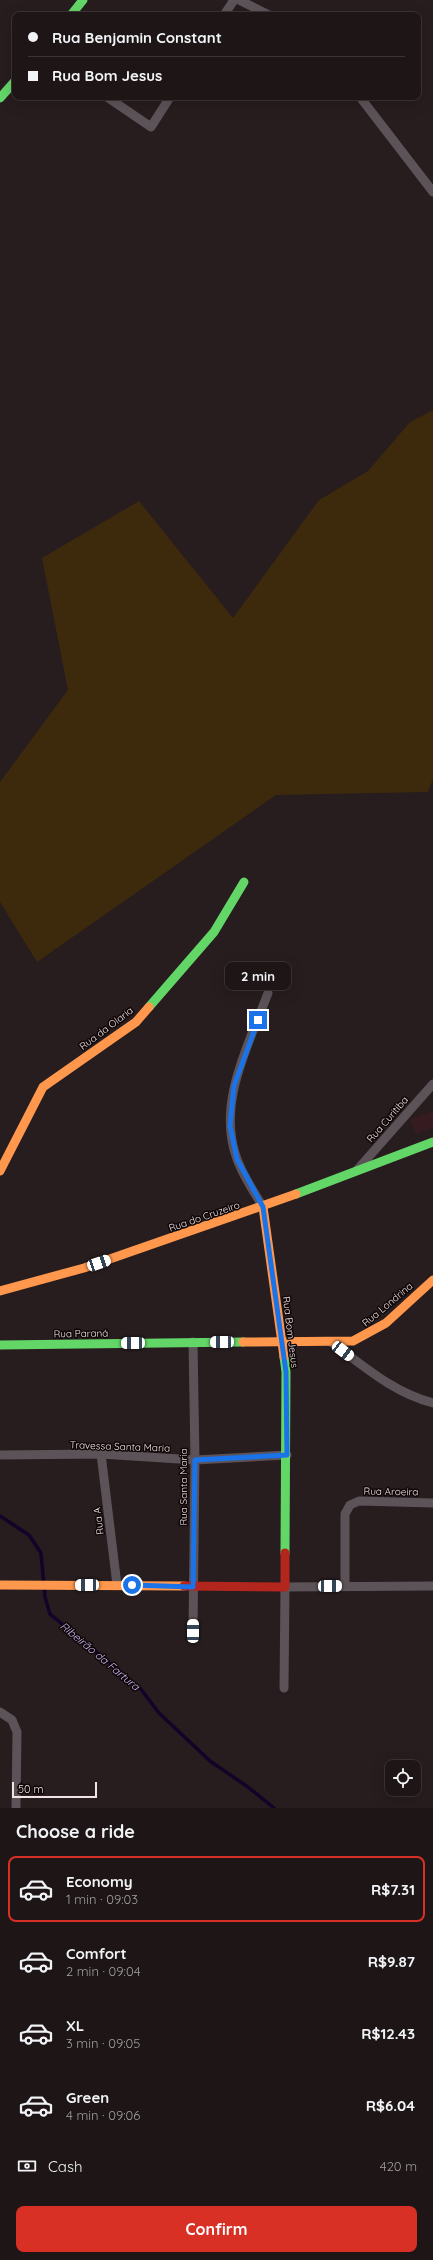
<!DOCTYPE html>
<meta charset="utf-8">
<style>
body{margin:0;font-family:Quicksand,sans-serif;background:#251e1f;color:#f1f3f6;height:100vh;display:flex;flex-direction:column;font-size:15px;white-space:nowrap}
*{box-sizing:border-box;margin:0}
p{font-size:13px;color:#a09fa1}
.icon{flex:none;width:22px;height:22px;fill:none;stroke:currentColor;stroke-width:2;stroke-linecap:round;stroke-linejoin:round}
.map{position:relative;height:1808px;overflow:hidden}
.side{display:flex;flex-direction:column;background:#1d1516;flex:1}
.side>*{flex:none}
.hud{position:absolute;left:12px;top:12px;width:409px;height:88px;border-radius:8px;box-shadow:0 4px 16px #0002,0 0 0 1px #3b3435;display:grid;align-content:center;height:88px;padding:0 16px;background:#1d1516}
.buttons{position:absolute;left:385px;top:1760px;display:grid;gap:8px}
.buttons a{display:grid;place-items:center;width:36px;height:36px;border-radius:8px;background:#1d1516;box-shadow:0 4px 16px #0002,0 0 0 1px #3b3435;font-size:20px}
.scale{position:absolute;left:12px;bottom:10px;width:85px;box-sizing:border-box;padding-left:4px;border:2px solid #f2e2e4;border-top:0;font-size:11px;line-height:14px;white-space:nowrap;color:#f2e2e4;-webkit-text-stroke:3px #0e0607;paint-order:stroke}
.end{position:absolute;width:18px;height:18px;margin:-9px;border:5px solid #1a73e8;background:#fff;box-shadow:0 0 0 2px #fff}
.from{border-radius:50%}
.bubble{position:absolute;height:28px;border-radius:8px;background:#1d1516;box-shadow:0 4px 16px #0002,0 0 0 1px #3b3435;font-size:13px;font-weight:700;line-height:28px;text-align:center}
.car{position:absolute;width:12px;height:24px;margin:-12px -6px;border-radius:5px;box-shadow:0 0 3px 1px #0007;background:linear-gradient(#fff 24%,#345 0 40%,#fff 0 76%,#345 0 86%,#fff 0)}
.hud b{display:flex;align-items:center;gap:14px;height:38px;font-size:15px}
.hud b+b{border-top:1px solid #3b3435}
.hud i{width:10px;height:10px;background:#f1f3f6}
ul{padding:0;list-style:none}
li{display:flex;align-items:center;gap:12px;height:66px;margin:0 8px 6px;padding:0 8px;border:2px solid transparent;border-radius:8px}
li div{flex:1}
li b{display:block;font-size:15px}
li em{font-style:normal;font-weight:700}
li.active{border-color:#d93025}
li>.icon{width:36px;height:36px;stroke-width:1.5}
h2{padding:0 16px;font-size:18px;line-height:48px}
.pay{display:flex;align-items:center;gap:10px;height:44px;padding:0 16px;font-size:15px}
.pay p{margin-inline-start:auto}
.cta{display:flex;gap:8px;margin-top:auto;padding:8px 16px}
.cta a{flex:1;height:46px;border-radius:8px;background:#d93025;color:#fff;font-size:16px;font-weight:700;line-height:46px;text-align:center}
.map>svg:first-child{display:block}
.built{fill:#361c21}
.green{fill:#3d2a0c}
.lines{fill:none;stroke-linecap:round;stroke-linejoin:round}
.stream{stroke:#140329;stroke-width:3.5}
.street{stroke:#5c5358;stroke-width:9}
.fast{stroke:#63d668;stroke-width:9}
.slow{stroke:#ff974d;stroke-width:9}
.jam{stroke:#b3261e;stroke-width:9}
.route{stroke:#1a73e8;stroke-width:5}
.labels{text-anchor:middle;stroke-width:3;stroke-linejoin:round;paint-order:stroke}
.street-label{font-size:10px;fill:#f2e2e4;stroke:#0e0607}
.water-label{font-size:11px;font-style:italic;fill:#c8b6f1;stroke:#0e0607}
</style>
<div class="map">
<svg width="433" height="1808" viewBox="0 0 433 1808">
<rect width="100%" height="100%" fill="#271c1e"/>
<polygon class="built" points="433,1111 433,1128 416,1134 410,1119"/>
<polygon class="green" points="433,410 433,779 428,792 276,795 37,962 0,902 0,782 68,690 42,558 139,501 233,618 319,500 368,471 410,422"/>
<g class="lines">
<polyline class="stream" points="0,1516 29,1535 41,1553 45,1597 50,1614 140,1688 159,1713 210,1761 248,1787 274,1808"/>
<g class="street">
<polyline points="239,0 269,15"/>
<polyline points="224,15 234,0"/>
<polyline points="107,97 151,127 170,97"/>
<polyline points="360,97 433,192"/>
<polyline points="358,1169 433,1084"/>
<path d="M 263,1207 C 254,1192 243,1176 237,1159 C 216,1104 249,1044 268,993"/>
<polyline points="193,1342 195,1460 193,1631"/>
<path d="M 331,1342 C 364,1366 392,1392 433,1403"/>
<polyline points="101,1454 117,1585"/>
<polyline points="0,1455 101,1454 195,1460 287,1455"/>
<polyline points="345,1586 345,1514 350,1505 359,1501 433,1503"/>
<polyline points="284,1688 285,1587 433,1586"/>
<polyline points="0,1712 12,1720 17,1732 16,1808"/>
</g>
<g class="fast">
<polyline points="71,15 83,0"/>
<polyline points="0,98 15,81"/>
<polyline points="149,1007 214,932 244,882"/>
<polyline points="296,1194 433,1142"/>
<polyline points="0,1345 243,1342"/>
<polyline points="284,1357 286,1372 285,1553"/>
</g>
<g class="slow">
<polyline points="0,1171 43,1087 136,1022 149,1007"/>
<polyline points="263,1207 284,1357"/>
<polyline points="0,1291 84,1268 296,1194"/>
<polyline points="243,1342 353,1341 386,1323 433,1280"/>
<polyline points="0,1585 184,1586"/>
</g>
<polyline class="jam" points="184,1586 285,1587 285,1553"/>
</g>
<g class="lines">
<polyline class="route" points="132,1585 193,1587 195,1460 287,1455 286,1372 263,1207 237,1159 230,1126 234,1086 258,1020"/>
</g>
<g class="labels">
<g class="street-label">
<text transform="translate(106 1028) rotate(-37)" y="4">Rua da Olaria</text>
<text transform="translate(387 1119) rotate(-49)" y="4">Rua Curitiba</text>
<text transform="translate(204 1216) rotate(-19)" y="4">Rua do Cruzeiro</text>
<text transform="translate(387 1304) rotate(-40)" y="4">Rua Londrina</text>
<text transform="translate(291 1332) rotate(83)" y="4">Rua Bom Jesus</text>
<text transform="translate(81 1333) rotate(-1)" y="4">Rua Paraná</text>
<text transform="translate(120 1446) rotate(2)" y="4">Travessa Santa Maria</text>
<text transform="translate(183 1487) rotate(-90)" y="4">Rua Santa Maria</text>
<text transform="translate(391 1491) rotate(1)" y="4">Rua Aroeira</text>
<text transform="translate(98 1521) rotate(-97)" y="4">Rua A</text>
</g>
<g class="water-label">
<text transform="translate(100 1656) rotate(40)" y="4">Ribeirão da Fartura</text>
</g>
</g>
</svg>
<div class="buttons">
<a><svg class="icon" aria-label="locate" viewBox="0 0 24 24"><circle cx="12" cy="12" r="6"/><path d="M12 2v4M12 18v4M2 12h4M18 12h4"/></svg></a>
</div>
<div class="scale">50 m</div>
<i class="end from" style="left:132px;top:1585px"></i>
<i class="end" style="left:258px;top:1020px"></i>
<div class="bubble" style="left:225px;top:962px;width:66px">2 min</div>
<i class="car" style="left:99px;top:1263px;rotate:71deg"></i>
<i class="car" style="left:222px;top:1342px;rotate:269deg"></i>
<i class="car" style="left:133px;top:1343px;rotate:269deg"></i>
<i class="car" style="left:343px;top:1351px;rotate:127deg"></i>
<i class="car" style="left:87px;top:1585px;rotate:269deg"></i>
<i class="car" style="left:330px;top:1586px;rotate:89deg"></i>
<i class="car" style="left:193px;top:1631px;rotate:0deg"></i>
<div class="hud">
<b><i class="from"></i>Rua Benjamin Constant</b>
<b><i></i>Rua Bom Jesus</b>
</div>
</div>
<section class="side">
<h2>Choose a ride</h2>
<ul>
<li class="active"><svg class="icon" aria-label="car" viewBox="0 0 24 24"><path d="M5 17H2v-5l4-1 3-4h7l3 4 3 1v5h-3M9 17h6M6 11h13"/><circle cx="7" cy="17" r="2"/><circle cx="17" cy="17" r="2"/></svg><div><b>Economy</b><p>1 min · 09:03</p></div><em>R$7.31</em></li>
<li><svg class="icon" aria-label="car" viewBox="0 0 24 24"><path d="M5 17H2v-5l4-1 3-4h7l3 4 3 1v5h-3M9 17h6M6 11h13"/><circle cx="7" cy="17" r="2"/><circle cx="17" cy="17" r="2"/></svg><div><b>Comfort</b><p>2 min · 09:04</p></div><em>R$9.87</em></li>
<li><svg class="icon" aria-label="car" viewBox="0 0 24 24"><path d="M5 17H2v-5l4-1 3-4h7l3 4 3 1v5h-3M9 17h6M6 11h13"/><circle cx="7" cy="17" r="2"/><circle cx="17" cy="17" r="2"/></svg><div><b>XL</b><p>3 min · 09:05</p></div><em>R$12.43</em></li>
<li><svg class="icon" aria-label="car" viewBox="0 0 24 24"><path d="M5 17H2v-5l4-1 3-4h7l3 4 3 1v5h-3M9 17h6M6 11h13"/><circle cx="7" cy="17" r="2"/><circle cx="17" cy="17" r="2"/></svg><div><b>Green</b><p>4 min · 09:06</p></div><em>R$6.04</em></li>
</ul>
<div class="pay"><svg class="icon" aria-label="cash" viewBox="0 0 24 24"><path d="M3 7h18v10H3z"/><circle cx="12" cy="12" r="2"/></svg>Cash<p>420 m</p></div>
<div class="cta"><a>Confirm</a></div>
</section>
